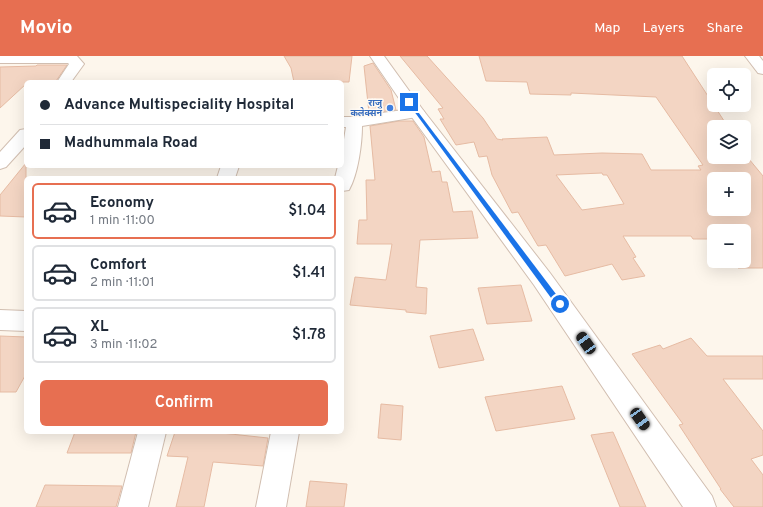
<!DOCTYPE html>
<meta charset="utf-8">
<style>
body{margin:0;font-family:Overpass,"Noto Sans Devanagari",sans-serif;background:#f6f6f7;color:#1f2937;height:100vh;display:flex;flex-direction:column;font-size:15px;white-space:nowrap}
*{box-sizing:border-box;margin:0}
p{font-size:13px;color:#747a83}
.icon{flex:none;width:22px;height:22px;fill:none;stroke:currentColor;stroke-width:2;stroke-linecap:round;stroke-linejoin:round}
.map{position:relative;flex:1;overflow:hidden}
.drawer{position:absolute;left:24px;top:120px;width:320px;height:258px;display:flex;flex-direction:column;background:#fff;border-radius:6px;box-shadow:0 4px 16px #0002}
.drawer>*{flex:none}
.guide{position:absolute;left:24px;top:24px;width:320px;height:88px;border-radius:6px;box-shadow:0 4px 16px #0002;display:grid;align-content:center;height:88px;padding:0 16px;background:#fff}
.buttons{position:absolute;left:707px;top:12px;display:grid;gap:8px}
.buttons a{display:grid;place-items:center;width:44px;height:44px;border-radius:6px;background:#fff;box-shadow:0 4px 16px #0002;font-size:20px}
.end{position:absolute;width:18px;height:18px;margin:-9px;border:5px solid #1a73e8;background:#fff;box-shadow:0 0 0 2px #fff}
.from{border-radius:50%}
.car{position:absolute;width:12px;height:24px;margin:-12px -6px;border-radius:5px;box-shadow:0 0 3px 1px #0007;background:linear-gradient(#222 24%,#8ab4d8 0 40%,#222 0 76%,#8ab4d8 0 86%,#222 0)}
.guide b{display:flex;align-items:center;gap:14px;height:38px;font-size:15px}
.guide b+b{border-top:1px solid #e0e1e3}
.guide i{width:10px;height:10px;background:#1f2937}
ul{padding:7px 0 0;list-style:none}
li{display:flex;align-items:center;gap:12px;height:56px;margin:0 8px 6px;padding:0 8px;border:2px solid #e0e1e3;border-radius:6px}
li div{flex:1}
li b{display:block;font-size:15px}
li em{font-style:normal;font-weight:600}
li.selected{border-color:#e76f51}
li>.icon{width:36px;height:36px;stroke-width:1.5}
.cta{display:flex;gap:8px;margin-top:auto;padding:8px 16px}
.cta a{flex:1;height:46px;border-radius:6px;background:#e76f51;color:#fff;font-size:16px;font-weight:600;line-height:46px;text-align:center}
header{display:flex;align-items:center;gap:24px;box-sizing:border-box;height:56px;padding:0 20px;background:#e76f51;color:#fff}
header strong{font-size:19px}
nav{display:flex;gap:22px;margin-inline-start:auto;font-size:14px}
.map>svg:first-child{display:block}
.building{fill:#f3d5c3;stroke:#e6bba3;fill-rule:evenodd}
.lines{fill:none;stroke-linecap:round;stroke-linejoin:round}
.minor-casing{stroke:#d1beb0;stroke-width:2}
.tertiary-casing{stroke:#d1beb0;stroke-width:2}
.minor{fill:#fff;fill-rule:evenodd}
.tertiary{fill:#fff;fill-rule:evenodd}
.route{fill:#1a73e8}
.shop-dot{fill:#3f7fe0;stroke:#fffaf3;stroke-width:1.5}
.labels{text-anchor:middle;stroke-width:3;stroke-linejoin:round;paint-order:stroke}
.far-shop-label{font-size:9px;font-weight:bold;fill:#366cbe;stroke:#fffaf3;text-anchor:end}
</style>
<header>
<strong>Movio</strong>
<nav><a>Map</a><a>Layers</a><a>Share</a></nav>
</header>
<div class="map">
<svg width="763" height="451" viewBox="0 0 763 451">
<rect width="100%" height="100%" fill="#fdf6ec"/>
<g class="building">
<polygon points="284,0 352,0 349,26 294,26 291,12"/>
<path d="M 400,0 L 427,0 L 483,62 L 497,83 L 503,84 L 502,83 L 547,81 L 554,99 L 602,97 L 642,98 L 651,114 L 701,114 L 698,110 L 703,109 L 656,41 L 571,37 L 571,39 L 530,38 L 527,26 L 486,25 L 479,0 L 682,0 L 728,71 L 714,71 L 714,101 L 744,101 L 744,97 L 763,120 L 763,212 L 738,212 L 734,205 L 744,205 L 744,175 L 714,175 L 714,183 L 693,183 L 691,180 L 623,180 L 636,201 L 633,202 L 645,220 L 622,224 L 612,208 L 565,220 L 546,189 L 538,190 L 518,156 L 512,157 L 492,119 L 487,100 L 479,101 L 474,86 L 456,89 L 440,63 L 444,63 L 438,53 L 443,52 ZM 602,117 L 603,119 L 607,119 L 624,148 L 582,154 L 556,119 ZM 714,123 L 744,123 L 744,153 L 714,153 Z"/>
<polygon points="373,7 391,34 396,54 369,57 364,10"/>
<polygon points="37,9 67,9 56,25 26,26 26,28 0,52 0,11 36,10"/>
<polygon points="399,65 413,65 424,81 432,116 440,115 442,126 447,126 453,156 472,155 478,182 420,184 416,231 427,232 426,258 406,256 406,254 350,249 355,221 386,224 392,188 357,188 359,164 367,164 366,124 375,124 370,70"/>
<polygon points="26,107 26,161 0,160 0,139"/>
<polygon points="521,229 532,265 487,268 478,232"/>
<polygon points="473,273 484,304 439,312 430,280"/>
<polygon points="0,280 26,281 26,318 16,336 0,336"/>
<polygon points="691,282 707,300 763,300 763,323 723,323 763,375 763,399 751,403 763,419 763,451 734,451 720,433 721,433 679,369 683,368 632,298 660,289 663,293"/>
<polygon points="562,330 575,363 496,375 485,341"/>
<polygon points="381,348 403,350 401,384 378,382"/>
<polygon points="75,376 136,376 131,397 67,397"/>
<polygon points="175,376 212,376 268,382 263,410 213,406 204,451 176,451 188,401 167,400"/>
<polygon points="613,376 646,451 620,451 591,379"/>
<polygon points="310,425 347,428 344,451 306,451"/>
<polygon points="45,429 122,430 116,451 36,451"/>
</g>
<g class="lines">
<defs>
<g id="minor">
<polygon points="0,0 77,0 84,8 71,26 57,26 69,8 68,7 0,7"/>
<polygon points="745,0 759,0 763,5 763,18 758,17"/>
<path d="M 417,52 L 423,54 L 425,57 L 423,60 L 362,70 C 362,88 358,118 349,134 L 342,135 L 342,122 L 335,122 L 338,110 L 342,110 L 342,96 L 346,71 L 342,71 L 342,61 L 354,61 Z"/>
<polygon points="26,73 26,89 6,111 0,113 0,96 20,74"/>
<polygon points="221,110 239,110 235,122 217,122"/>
<polygon points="0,254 26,255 26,275 0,274"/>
<polygon points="138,376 166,376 148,451 118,451"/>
<polygon points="271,376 299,376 286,451 256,451"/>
</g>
<polygon id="tertiary" points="370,0 384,0 423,54 550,217 712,440 716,451 683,451 534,229 411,60"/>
</defs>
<use href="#minor" class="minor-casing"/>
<use href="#tertiary" class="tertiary-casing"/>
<use href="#minor" class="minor"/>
<use href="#tertiary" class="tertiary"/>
</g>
<polygon class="route" points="409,44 562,246 562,250 557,250 408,47"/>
<circle class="shop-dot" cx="390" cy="52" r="4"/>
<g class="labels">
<g class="far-shop-label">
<text x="382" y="50">राजु<tspan x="382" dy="10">कलेक्सन</tspan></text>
</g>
</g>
</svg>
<div class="buttons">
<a><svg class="icon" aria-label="locate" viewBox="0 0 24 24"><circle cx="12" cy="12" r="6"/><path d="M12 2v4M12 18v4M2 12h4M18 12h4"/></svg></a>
<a><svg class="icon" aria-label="layers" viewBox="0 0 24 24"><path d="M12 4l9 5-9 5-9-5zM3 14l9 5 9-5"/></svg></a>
<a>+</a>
<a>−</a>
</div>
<i class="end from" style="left:560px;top:248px"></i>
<i class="end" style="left:409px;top:46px"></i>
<i class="car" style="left:586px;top:287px;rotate:325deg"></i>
<i class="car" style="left:640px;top:363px;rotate:145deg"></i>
<div class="guide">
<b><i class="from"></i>Advance Multispeciality Hospital</b>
<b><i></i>Madhummala Road</b>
</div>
<section class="drawer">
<ul>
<li class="selected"><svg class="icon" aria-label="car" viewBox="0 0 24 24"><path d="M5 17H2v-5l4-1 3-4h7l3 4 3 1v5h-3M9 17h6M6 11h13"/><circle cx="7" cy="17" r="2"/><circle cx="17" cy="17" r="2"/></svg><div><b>Economy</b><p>1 min · 11:00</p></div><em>$1.04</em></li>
<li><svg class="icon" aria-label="car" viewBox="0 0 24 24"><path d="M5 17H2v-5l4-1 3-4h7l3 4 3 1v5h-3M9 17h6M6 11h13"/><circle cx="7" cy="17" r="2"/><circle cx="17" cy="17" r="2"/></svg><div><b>Comfort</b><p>2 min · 11:01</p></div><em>$1.41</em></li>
<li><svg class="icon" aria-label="car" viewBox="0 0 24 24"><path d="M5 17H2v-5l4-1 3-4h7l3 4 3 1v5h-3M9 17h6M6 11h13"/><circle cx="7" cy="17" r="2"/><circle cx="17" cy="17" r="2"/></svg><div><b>XL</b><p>3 min · 11:02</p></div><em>$1.78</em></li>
</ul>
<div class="cta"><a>Confirm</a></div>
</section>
</div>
